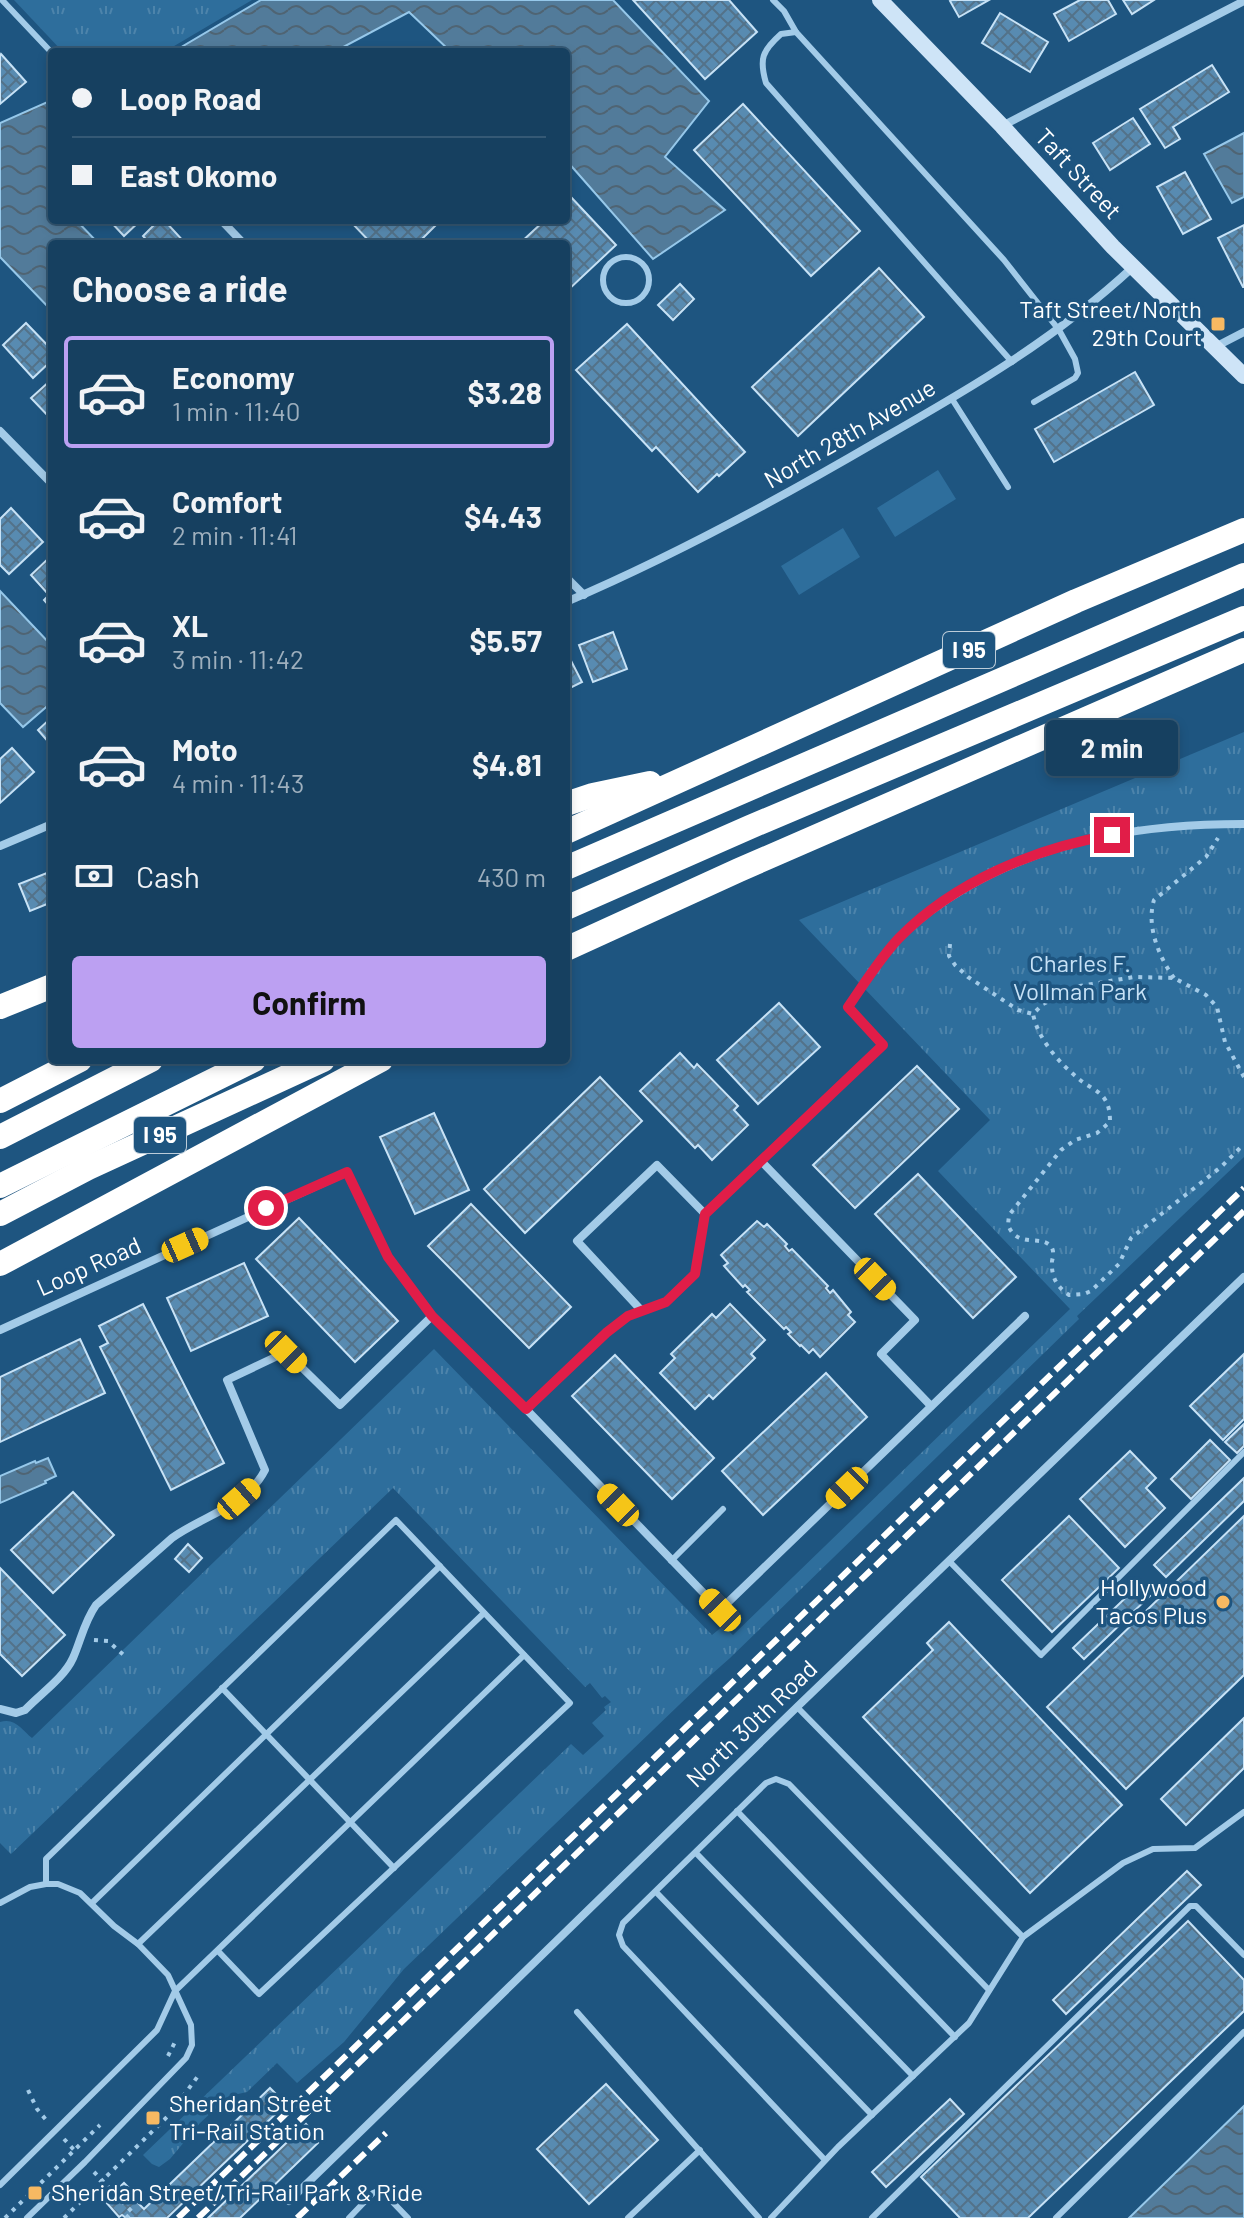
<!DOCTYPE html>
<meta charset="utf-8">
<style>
body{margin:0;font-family:Barlow,sans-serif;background:#234b69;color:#f1f3f6;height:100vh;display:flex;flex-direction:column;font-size:30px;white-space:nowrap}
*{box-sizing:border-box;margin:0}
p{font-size:26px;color:#9eafbd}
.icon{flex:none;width:44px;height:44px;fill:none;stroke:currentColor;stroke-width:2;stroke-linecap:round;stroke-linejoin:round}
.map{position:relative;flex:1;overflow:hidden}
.drawer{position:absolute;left:48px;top:240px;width:522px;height:824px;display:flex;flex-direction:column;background:#164060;border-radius:8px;box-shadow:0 4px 12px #0003,0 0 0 2px #355975}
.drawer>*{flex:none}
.guide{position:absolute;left:48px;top:48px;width:522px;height:176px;border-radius:8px;box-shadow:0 4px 12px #0003,0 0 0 2px #355975;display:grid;align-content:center;height:176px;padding:0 24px;background:#164060}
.end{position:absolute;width:36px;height:36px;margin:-18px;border:10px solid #e11d48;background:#fff;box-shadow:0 0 0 4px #fff}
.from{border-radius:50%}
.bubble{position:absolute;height:56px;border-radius:8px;background:#164060;box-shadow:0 4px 12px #0003,0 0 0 2px #355975;font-size:26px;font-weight:700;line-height:56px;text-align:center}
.car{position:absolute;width:24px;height:48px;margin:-24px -12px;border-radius:10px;box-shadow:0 0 6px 2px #0007;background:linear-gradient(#f5c518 24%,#345 0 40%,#f5c518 0 76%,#345 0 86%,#f5c518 0)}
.guide b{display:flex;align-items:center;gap:28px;height:76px;font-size:30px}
.guide b+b{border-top:2px solid #355975}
.guide i{width:20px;height:20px;background:#f1f3f6}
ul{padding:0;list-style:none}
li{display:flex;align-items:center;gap:24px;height:112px;margin:0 16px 12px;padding:0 8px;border:4px solid transparent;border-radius:8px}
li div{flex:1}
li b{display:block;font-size:30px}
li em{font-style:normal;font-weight:700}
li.on{border-color:#bca0f2}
li>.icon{width:72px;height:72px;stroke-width:1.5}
h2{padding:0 24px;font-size:36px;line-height:96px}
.pay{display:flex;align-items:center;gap:20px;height:88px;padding:0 24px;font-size:30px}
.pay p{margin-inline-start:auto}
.cta{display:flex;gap:16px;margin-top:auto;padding:16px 24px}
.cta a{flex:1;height:92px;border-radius:8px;background:#bca0f2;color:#111;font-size:32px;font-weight:700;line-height:92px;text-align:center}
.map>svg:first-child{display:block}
.grass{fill:url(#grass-tufts)}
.pitch{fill:#2e6e9c}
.water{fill:url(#water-waves);stroke:#96c8ea;stroke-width:2}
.building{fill:url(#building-cross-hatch);stroke:#c7e2f6;stroke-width:2}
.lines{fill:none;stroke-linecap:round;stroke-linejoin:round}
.path{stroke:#a3cbe8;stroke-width:4;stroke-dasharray:4 6;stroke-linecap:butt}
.lane{stroke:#a3cbe8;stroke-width:6}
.street{stroke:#a3cbe8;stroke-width:8}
.secondary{stroke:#cee4f7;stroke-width:16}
.highway{stroke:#fff;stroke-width:24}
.rail{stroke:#fff;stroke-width:6;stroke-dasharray:14 6;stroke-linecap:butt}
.route{stroke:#e11d48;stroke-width:10}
.poi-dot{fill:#f7b962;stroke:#1e5580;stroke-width:3}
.labels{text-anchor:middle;stroke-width:7;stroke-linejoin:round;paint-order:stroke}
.shield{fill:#1e5580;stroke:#bcccd9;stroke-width:2}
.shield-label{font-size:22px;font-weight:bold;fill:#fff}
.street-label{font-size:24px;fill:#fff;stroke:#1e5580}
.poi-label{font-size:24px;fill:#fff;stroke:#1e5580;text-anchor:end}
.park-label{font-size:24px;fill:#c7e2f6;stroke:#1e5580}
</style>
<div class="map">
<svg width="1244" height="2218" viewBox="0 0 1244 2218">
<defs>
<pattern id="grass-tufts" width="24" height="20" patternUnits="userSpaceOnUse" patternTransform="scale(2)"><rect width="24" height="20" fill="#2e6e9c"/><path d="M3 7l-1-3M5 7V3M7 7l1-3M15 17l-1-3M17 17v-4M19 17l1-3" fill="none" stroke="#4d84ab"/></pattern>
<pattern id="water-waves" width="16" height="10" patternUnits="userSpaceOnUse" patternTransform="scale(2)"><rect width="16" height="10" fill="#527b9a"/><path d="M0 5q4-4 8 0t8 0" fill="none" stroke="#4f6473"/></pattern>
<pattern id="building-cross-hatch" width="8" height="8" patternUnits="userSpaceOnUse" patternTransform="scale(2)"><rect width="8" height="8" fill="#588bb1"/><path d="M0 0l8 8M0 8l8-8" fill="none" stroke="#537289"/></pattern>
</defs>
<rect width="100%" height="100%" fill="#1e5580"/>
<g class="grass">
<polygon points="14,0 252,0 164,52 63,52"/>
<path d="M 1244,732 L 1244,1157 L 1077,1316 L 1079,1319 L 730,1658 L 704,1681 L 404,1969 L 344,2042 L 297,2083 L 277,2063 L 247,2092 L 229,2096 L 200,2123 L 170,2159 L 159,2167 L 152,2164 L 143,2155 L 571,1744 L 583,1755 L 604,1736 L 592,1723 L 606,1710 L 604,1707 L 611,1702 L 605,1696 L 602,1698 L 590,1683 L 585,1687 L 393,1488 L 11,1854 L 0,1843 L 0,1722 C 15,1717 22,1730 32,1738 L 434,1349 L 712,1635 L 723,1626 L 733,1635 L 1070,1309 L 938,1171 L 990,1120 L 799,920 Z"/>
</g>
<g class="pitch">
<polygon points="938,470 956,499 895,537 877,508"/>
<polygon points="843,528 860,557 799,595 781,566"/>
</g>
<g class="water">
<polygon points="261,0 613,0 709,101 665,157 725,210 653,259 566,160 566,52 451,52 409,12 334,52 173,52"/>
<polygon points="52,100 52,220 76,220 99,244 52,244 52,311 0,257 0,123"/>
<polygon points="1244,133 1244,197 1232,203 1204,154"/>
<polygon points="0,591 52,646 52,702 23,727 0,703"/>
<polygon points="48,1458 56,1476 45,1481 46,1483 0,1503 0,1476 35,1461 36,1463"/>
<polygon points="1244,2106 1244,2218 1129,2218"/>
</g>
<g class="building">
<polygon points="633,0 729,0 757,32 705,79"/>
<polygon points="952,0 989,0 959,17 950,1"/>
<polygon points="1080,0 1108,0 1116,14 1069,41 1054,14"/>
<polygon points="1123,0 1154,0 1132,14"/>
<polygon points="1000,13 1048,42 1030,72 982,43"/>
<polygon points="1,54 26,82 0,104 0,56"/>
<polygon points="1212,65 1229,92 1173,127 1180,139 1165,148 1140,109"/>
<polygon points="743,104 860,231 811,276 694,150"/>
<polygon points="1133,118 1150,144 1110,170 1093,143"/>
<polygon points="1185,172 1211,219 1183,234 1157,187"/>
<polygon points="570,196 616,245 566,292 566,244 519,244 545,220 566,220 566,200"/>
<polygon points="109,220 141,220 124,236"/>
<polygon points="159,220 164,220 186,244 150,244 143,236"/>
<polygon points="349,220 441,220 417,244 372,244"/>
<polygon points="1244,225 1244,287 1243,287 1218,238"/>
<polygon points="879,268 924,317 798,436 752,387"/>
<polygon points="680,284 694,299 673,320 658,305"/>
<polygon points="26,323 52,350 52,360 33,378 3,345"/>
<polygon points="627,324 745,452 719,476 717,474 698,492 656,447 652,451 576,370"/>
<polygon points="1135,372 1154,405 1054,462 1035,429"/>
<polygon points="52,379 52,420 31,398"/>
<polygon points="11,508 43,542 9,574 0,565 0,519"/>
<polygon points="52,555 52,609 44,600 49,595 31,575"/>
<polygon points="613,632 627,669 593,682 579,645"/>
<polygon points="566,651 582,682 566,690"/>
<polygon points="52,717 52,746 38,730"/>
<polygon points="12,748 34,772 0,803 0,759"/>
<polygon points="52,871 52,902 30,911 19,884"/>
<polygon points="779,1003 820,1047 758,1104 717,1060"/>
<polygon points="680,1053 694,1068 697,1064 738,1106 734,1110 748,1125 712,1160 698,1145 695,1148 640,1091"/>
<polygon points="917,1066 959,1109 855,1208 813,1165"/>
<polygon points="600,1077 642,1121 525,1233 484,1189"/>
<polygon points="434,1113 469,1190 415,1214 380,1137"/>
<polygon points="918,1174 1016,1277 973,1318 875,1214"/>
<polygon points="471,1204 571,1307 529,1348 428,1246"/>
<polygon points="299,1218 398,1321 355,1362 256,1259"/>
<polygon points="757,1221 764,1227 767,1224 787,1244 785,1246 789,1251 792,1249 828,1286 826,1288 830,1293 833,1290 851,1312 848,1315 855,1322 820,1357 813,1349 809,1353 801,1345 800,1346 788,1334 791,1332 786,1327 784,1329 747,1292 750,1290 745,1285 743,1287 724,1266 728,1263 721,1255"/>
<polygon points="244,1263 268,1316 191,1351 167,1298"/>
<polygon points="143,1304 224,1463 171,1490 100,1347 108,1343 99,1326"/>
<polygon points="730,1304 765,1340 751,1354 755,1358 713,1399 709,1395 695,1409 660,1373 675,1358 671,1354 712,1314 716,1318"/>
<polygon points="80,1339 105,1393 0,1442 0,1377"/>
<polygon points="1244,1354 1244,1419 1223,1440 1190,1406"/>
<polygon points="615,1355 714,1458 672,1499 572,1396"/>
<polygon points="826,1373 867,1417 763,1515 722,1471"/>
<polygon points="1244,1424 1244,1446 1237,1453 1225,1442"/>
<polygon points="1210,1440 1230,1460 1191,1499 1171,1479"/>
<polygon points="1130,1451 1156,1478 1146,1488 1165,1508 1125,1547 1080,1499"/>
<polygon points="1244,1478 1244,1501 1166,1577 1154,1565"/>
<polygon points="73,1492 114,1535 53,1593 11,1550"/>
<polygon points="1069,1516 1119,1568 1052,1632 1002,1580"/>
<polygon points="1244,1516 1244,1675 1126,1789 1047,1707"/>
<polygon points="188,1544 202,1558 189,1572 175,1559"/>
<polygon points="0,1568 65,1635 22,1676 0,1654"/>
<polygon points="1140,1584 1150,1596 1084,1659 1073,1648"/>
<polygon points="949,1622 1122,1805 1030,1893 863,1717 933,1650 927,1643"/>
<polygon points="1244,1718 1244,1768 1186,1825 1161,1799"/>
<polygon points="1187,1871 1201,1885 1066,2014 1053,2000"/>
<polygon points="1188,1921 1244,1980 1244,2011 1028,2218 960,2218 921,2177"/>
<polygon points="606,2084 658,2140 589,2204 537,2149"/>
<polygon points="270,2088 286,2104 167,2218 126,2218 122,2215 119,2217 105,2201 124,2183 139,2198 136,2201 144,2209"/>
<polygon points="950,2099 964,2114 886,2187 872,2172"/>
<polygon points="306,2124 321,2140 240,2218 208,2218"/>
</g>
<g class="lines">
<g class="path">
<polyline points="950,944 949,956 955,965 968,977 1018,1010 1033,1014"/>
<path d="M 1174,978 C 1159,957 1146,926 1154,900 L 1206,857 L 1218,838"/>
<path d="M 1244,1077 L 1225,1042 L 1217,1007 L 1206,995 L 1174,978 L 1134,977 L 1080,986 L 1043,1004 L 1033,1014 C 1038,1039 1059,1063 1079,1079 C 1087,1086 1098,1090 1104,1098 C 1109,1105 1110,1113 1110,1122 L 1097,1133 L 1075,1140 L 1061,1150 L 1009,1215 L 1008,1225 C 1018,1250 1043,1233 1052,1248 C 1054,1252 1053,1257 1052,1261 C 1051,1277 1057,1287 1069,1295 L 1084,1294 L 1091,1291 L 1119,1264 L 1131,1238 L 1221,1167 L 1244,1144"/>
<polyline points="94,1640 108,1641 127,1658"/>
<polyline points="168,2056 176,2040"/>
<polyline points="28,2090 37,2109 47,2121"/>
<polyline points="64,2139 76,2152"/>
<polyline points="94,2172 135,2215"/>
<polyline points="5,2218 100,2125"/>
<polyline points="64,2218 170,2114 198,2076"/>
<polyline points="126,2218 132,2212"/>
</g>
<g class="lane">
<polyline points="2,0 52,53"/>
<polyline points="773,0 784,11 796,32"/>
<circle cx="626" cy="280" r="23"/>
<path d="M 1012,362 L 766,83 C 759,59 762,51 781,34 L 796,32 L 1004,260 L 1059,330 L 1075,359 L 1078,373 L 1075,378 L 1034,402"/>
<polyline points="952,399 1008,487"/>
<polyline points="671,1561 723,1509"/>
<polyline points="949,1561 1041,1655 1244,1452"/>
<polyline points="222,1688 394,1868"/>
<polyline points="737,1811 955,2037"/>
<polyline points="696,1853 913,2076"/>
<polyline points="46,1884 46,1859 396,1520 570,1703 259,1994 218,1951"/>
<polyline points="656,1892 872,2115"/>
<polyline points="0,1903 30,1887 46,1884 58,1884 80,1893 114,1926 138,1944 168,1975 191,2025 192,2045 186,2058 85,2162 27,2218"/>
<polyline points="92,1903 440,1566"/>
<polyline points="1023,1937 1123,1863 1153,1849 1195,1848 1244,1812"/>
<polyline points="138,1944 484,1613"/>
<polyline points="577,2012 759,2218"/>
<polyline points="825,2160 623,1946 619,1935 623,1923 766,1783 776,1779 789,1784 989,1990"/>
<polyline points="0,2185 157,2030 175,1991 524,1655"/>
<polyline points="349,2218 373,2193 381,2190 408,2218"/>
<polyline points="628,2218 700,2150"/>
<polyline points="771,2218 838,2147 969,2023 1023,1937 797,1707"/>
<polyline points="872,2218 1190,1906 1196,1906 1244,1955"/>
<polyline points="1056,2218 1244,2032"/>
</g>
<g class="street">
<polyline points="1002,126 1244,1"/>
<polyline points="221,220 244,244"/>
<polyline points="1215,347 1244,332"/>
<polyline points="0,431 52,484"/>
<polyline points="566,577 584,595"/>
<path d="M 566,602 C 674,556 777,500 878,441 C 971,388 1054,340 1133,267"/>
<polyline points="0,846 52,824"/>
<polyline points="761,1161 915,1320 881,1354 931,1406"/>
<polyline points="641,1310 577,1241 657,1165 705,1214"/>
<polyline points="0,1330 347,1172 388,1257 432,1316 526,1409 720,1610 1025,1316"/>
<path d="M 526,1409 L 606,1333 L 628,1316 L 666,1302 L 695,1274 L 705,1214 L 883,1045 L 848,1007 C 864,984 880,959 899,938 C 919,918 943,901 967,887 C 1052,838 1147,824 1244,824"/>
<path d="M 0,1709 L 16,1713 L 25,1710 C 40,1694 64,1678 73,1658 C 81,1640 84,1622 96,1605 L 172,1538 C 204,1515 246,1507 265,1470 L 227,1380 L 286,1352 L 340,1405 L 432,1316"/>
<polyline points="289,2201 797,1707 1244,1277"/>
</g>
<polyline class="secondary" points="880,0 1002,126 1113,247 1244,376"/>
<g class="highway">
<polyline points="566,804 593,795 650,783"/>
<polyline points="566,832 1076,601 1244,530"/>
<polyline points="566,868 1244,575"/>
<polyline points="566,908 750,827 1244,618"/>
<polyline points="566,949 739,870 1244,650"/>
<polyline points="0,1007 52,986"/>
<polyline points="0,1101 80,1060"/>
<polyline points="0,1137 151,1060"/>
<polyline points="0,1186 254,1060"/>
<polyline points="0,1214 88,1168 323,1060"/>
<polyline points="0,1264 381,1060"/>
</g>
<g class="rail">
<polyline points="178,2218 1244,1188"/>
<polyline points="198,2218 1244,1211"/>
<polyline points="297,2218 386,2133"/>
</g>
</g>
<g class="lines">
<path class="route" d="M 266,1208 L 347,1172 L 388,1257 L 432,1316 L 526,1409 L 606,1333 L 628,1316 L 666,1302 L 695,1274 L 705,1214 L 883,1045 L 848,1007 C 864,984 880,958 899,938 C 954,882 1035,848 1112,835"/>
</g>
<g class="poi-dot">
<rect x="1210" y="316" width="16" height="16" rx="4"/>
<circle cx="1223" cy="1602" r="8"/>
<rect x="145" y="2110" width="16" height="16" rx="4"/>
<rect x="27" y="2185" width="16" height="16" rx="4"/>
</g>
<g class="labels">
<g class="shield">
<rect x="943" y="632" width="52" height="36" rx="6"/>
<rect x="134" y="1117" width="52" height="36" rx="6"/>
</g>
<g class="shield-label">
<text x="969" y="658">I 95</text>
<text x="160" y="1143">I 95</text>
</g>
<g class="street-label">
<text transform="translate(1078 174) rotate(47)" y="8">Taft Street</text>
<text transform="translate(850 434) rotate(-30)" y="8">North 28th Avenue</text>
<text transform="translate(89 1267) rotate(-24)" y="8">Loop Road</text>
<text transform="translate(752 1724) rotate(-44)" y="8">North 30th Road</text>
</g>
<g class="poi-label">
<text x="1202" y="318">Taft Street/North<tspan x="1202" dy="28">29th Court</tspan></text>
<text x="1207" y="1596">Hollywood<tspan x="1207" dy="28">Tacos Plus</tspan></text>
<text x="169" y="2112" text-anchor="start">Sheridan Street<tspan x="169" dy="28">Tri-Rail Station</tspan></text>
<text x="51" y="2201" text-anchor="start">Sheridan Street/Tri-Rail Park &amp; Ride</text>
</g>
<g class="park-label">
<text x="1080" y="972">Charles F.<tspan x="1080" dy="28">Vollman Park</tspan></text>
</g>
</g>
</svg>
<i class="end from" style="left:266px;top:1208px"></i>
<i class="end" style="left:1112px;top:835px"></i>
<div class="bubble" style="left:1046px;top:720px;width:132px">2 min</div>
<i class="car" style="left:185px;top:1245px;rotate:66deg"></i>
<i class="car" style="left:875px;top:1279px;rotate:136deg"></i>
<i class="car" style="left:286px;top:1352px;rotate:135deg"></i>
<i class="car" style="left:847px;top:1488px;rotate:226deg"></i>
<i class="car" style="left:239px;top:1499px;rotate:49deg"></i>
<i class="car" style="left:618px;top:1505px;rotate:316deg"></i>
<i class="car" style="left:720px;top:1610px;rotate:316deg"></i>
<div class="guide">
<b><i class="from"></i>Loop Road</b>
<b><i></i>East Okomo</b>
</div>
<section class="drawer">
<h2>Choose a ride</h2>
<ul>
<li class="on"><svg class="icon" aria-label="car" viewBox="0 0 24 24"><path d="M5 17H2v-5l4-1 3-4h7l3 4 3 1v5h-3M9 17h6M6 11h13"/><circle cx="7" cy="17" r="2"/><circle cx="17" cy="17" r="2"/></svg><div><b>Economy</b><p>1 min · 11:40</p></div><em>$3.28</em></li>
<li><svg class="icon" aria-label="car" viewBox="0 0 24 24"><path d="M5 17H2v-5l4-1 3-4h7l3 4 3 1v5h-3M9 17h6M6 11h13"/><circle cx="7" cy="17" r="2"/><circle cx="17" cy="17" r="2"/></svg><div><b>Comfort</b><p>2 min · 11:41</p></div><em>$4.43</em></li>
<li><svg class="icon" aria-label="car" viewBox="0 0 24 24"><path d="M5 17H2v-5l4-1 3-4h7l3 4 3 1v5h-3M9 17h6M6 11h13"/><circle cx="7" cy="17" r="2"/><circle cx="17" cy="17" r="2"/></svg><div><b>XL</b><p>3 min · 11:42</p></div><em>$5.57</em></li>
<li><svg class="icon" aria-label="car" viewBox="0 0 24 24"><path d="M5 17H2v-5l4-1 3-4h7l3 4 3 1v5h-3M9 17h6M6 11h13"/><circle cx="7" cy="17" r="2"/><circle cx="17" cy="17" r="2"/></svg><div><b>Moto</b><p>4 min · 11:43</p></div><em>$4.81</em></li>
</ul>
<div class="pay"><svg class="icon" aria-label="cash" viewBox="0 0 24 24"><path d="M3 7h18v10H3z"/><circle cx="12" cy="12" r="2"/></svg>Cash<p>430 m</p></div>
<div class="cta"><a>Confirm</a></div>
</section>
</div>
